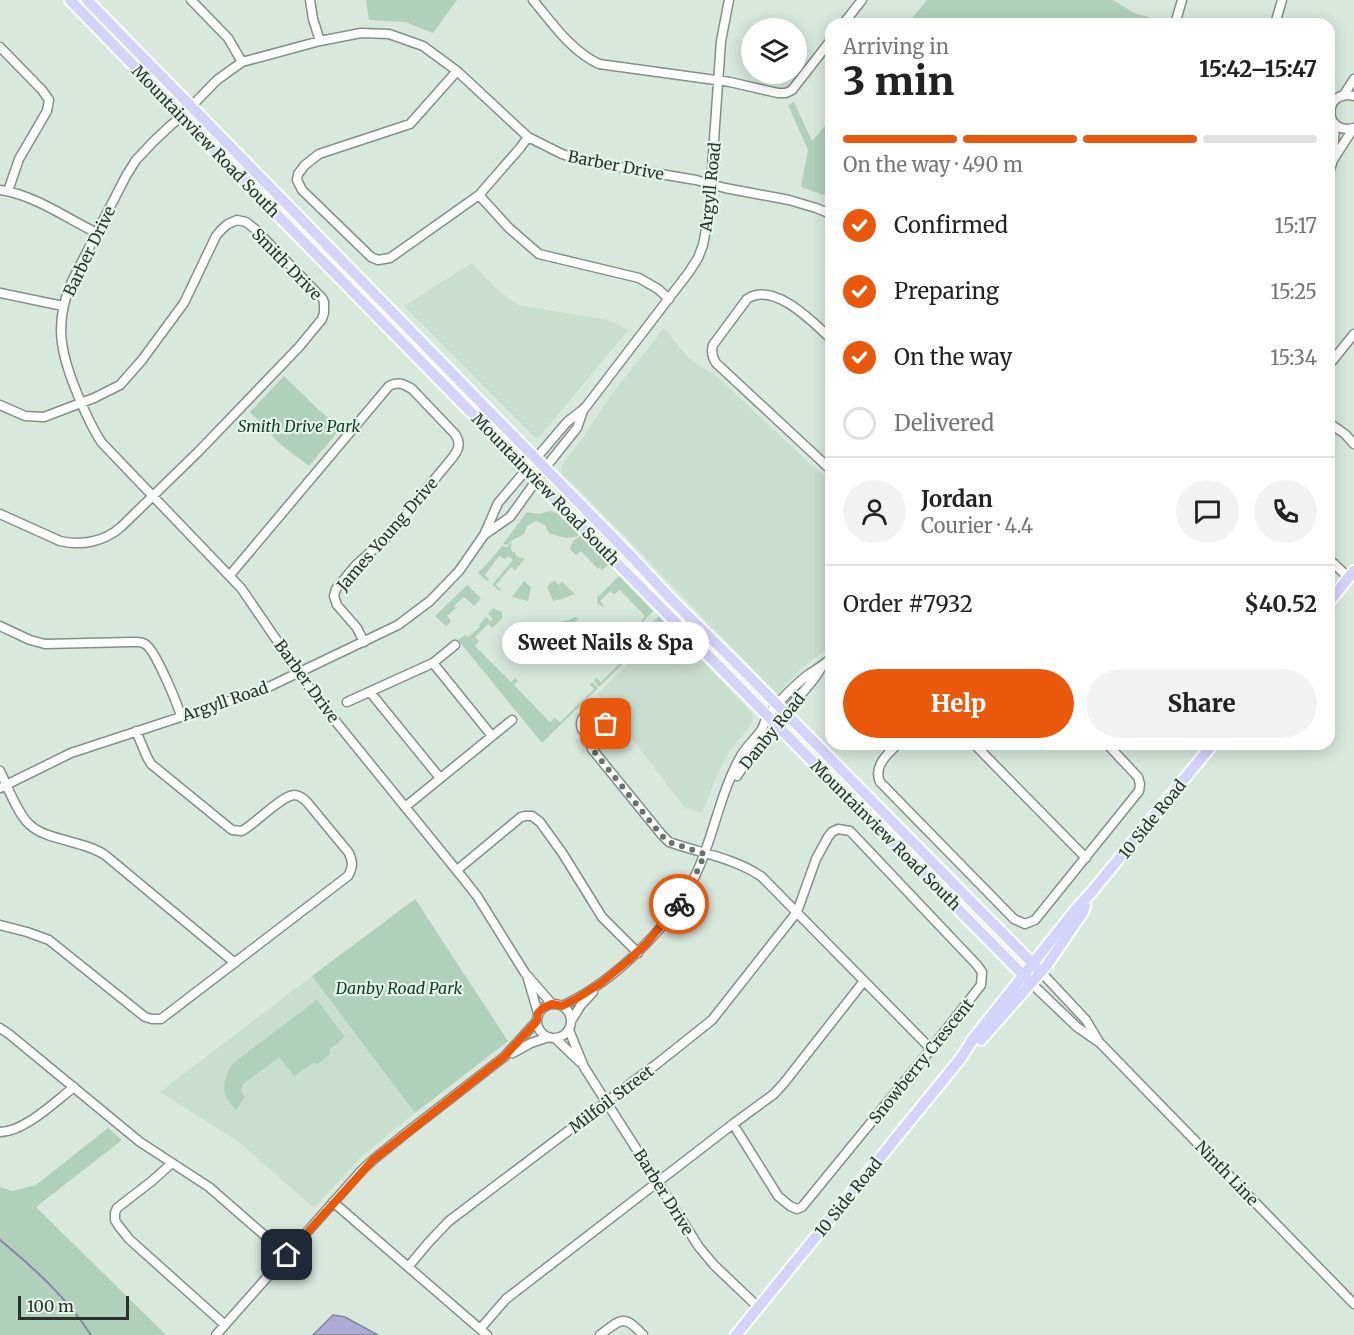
<!DOCTYPE html>
<meta charset="utf-8">
<style>
body{margin:0;font-family:Merriweather,serif;background:#f2f2f2;color:#222;height:100vh;display:flex;flex-direction:column;font-size:22px;white-space:nowrap}
*{box-sizing:border-box;margin:0}
p{font-size:20px;color:#767676}
.icon{flex:none;width:33px;height:33px;fill:none;stroke:currentColor;stroke-width:2;stroke-linecap:round;stroke-linejoin:round}
.map{position:relative;flex:1;overflow:hidden}
.sheet{position:absolute;left:825px;top:18px;width:510px;height:732px;display:flex;flex-direction:column;background:#fff;border-radius:18px;box-shadow:0 3px 15px #0003}
.sheet>*{flex:none}
.buttons{position:absolute;left:741px;top:18px;display:grid;gap:12px}
.buttons a{display:grid;place-items:center;width:66px;height:66px;border-radius:50%;background:#fff;box-shadow:0 3px 15px #0003;font-size:30px}
.scale{position:absolute;left:18px;bottom:15px;width:111px;box-sizing:border-box;padding-left:6px;border:3px solid #2b312d;border-top:0;font-size:16px;line-height:21px;white-space:nowrap;color:#2b312d;-webkit-text-stroke:4px #e6f5ea;paint-order:stroke}
.pin{position:absolute;display:grid;place-items:center;width:51px;height:51px;color:#fff;margin:-26px;border-radius:12px;box-shadow:0 3px 9px #0006}
.courier{position:absolute;display:grid;place-items:center;width:60px;height:60px;margin:-30px;border:4px solid #ea580c;border-radius:50%;background:#fff;color:#222;box-shadow:0 2px 8px #0007}
.bubble{position:absolute;height:42px;border-radius:21px;background:#fff;box-shadow:0 3px 15px #0003;font-size:20px;font-weight:800;line-height:42px;text-align:center}
.head em{font-style:normal;font-weight:800}
.head div{display:flex;flex-direction:column-reverse}
.head{display:flex;align-items:center;justify-content:space-between;height:102px;padding:0 18px}
h1{font-size:39px;font-weight:800;line-height:45px}
.bar{display:grid;grid-template-columns:repeat(4,1fr);gap:9px 6px;align-content:center;height:72px;padding:0 18px}
.bar i{height:8px;border-radius:4px;background:#e0e0e0}
.bar .on{background:#ea580c}
.bar p{grid-column:span 4}
.line{display:flex;align-items:center;gap:15px;padding:0 18px;border-top:2px solid #e0e0e0}
.line div{flex:1}
.round{display:grid;place-items:center;flex:none;width:63px;height:63px;border-radius:32px;background:#f2f2f2}
ol{padding:0 18px;list-style:none}
li{display:flex;align-items:center;gap:18px;height:66px}
li p{margin-inline-start:auto}
li .icon{padding:6px;border-radius:50%;background:#ea580c;color:#fff;stroke-width:4}
li:last-child{color:#767676}
li i{width:33px;height:33px;border:3px solid #e0e0e0;border-radius:50%}
.button{display:flex;gap:12px;margin-top:auto;padding:12px 18px}
.button a{flex:1;height:69px;border-radius:36px;background:#ea580c;color:#fff;font-size:24px;font-weight:800;line-height:69px;text-align:center}
.button a+a{background:#f2f2f2;color:#222}
.map>svg:first-child{display:block}
.built{fill:#c8decf}
.green{fill:#afd0ba}
.water{fill:#acabd3;stroke:#8586a1;stroke-width:1.5}
.lines{fill:none;stroke-linecap:round;stroke-linejoin:round}
.stream{stroke:#8586a1;stroke-width:2}
.minor-casing{stroke:#829087;stroke-width:11}
.major-casing{stroke:#fff;stroke-width:14}
.minor{stroke:#fff;stroke-width:8}
.major{stroke:#d4d3f9;stroke-width:10}
.done{stroke:#68716b;stroke-width:6;stroke-dasharray:0 10.8}
.route{stroke:#ea580c;stroke-width:8}
.labels{text-anchor:middle;stroke-width:4.5;stroke-linejoin:round;paint-order:stroke}
.street-label{font-size:16px;fill:#2b312d;stroke:#e6f5ea}
.park-label{font-size:16px;font-style:italic;fill:#0b3e24;stroke:#e6f5ea}
</style>
<div class="map">
<svg width="1354" height="1335" viewBox="0 0 1354 1335">
<rect width="100%" height="100%" fill="#d8e8dd"/>
<!-- built -->
<path class="built" d="M472,263L499,291L518,305L609,320L628,330L572,398L537,439L404,306Z
M664,328L686,355L698,365L713,373L831,483V645L802,668L777,694L628,539L575,486L562,475L561,467L583,437L613,393Z
M667,625L752,713L753,722L730,750L719,771L702,813L685,808L598,694Z
M312,976L415,1113L362,1156L314,1208L239,1142L160,1092Z"/>
<!-- green -->
<path class="green" d="M366,0H457L433,33L405,22L369,20Z
M927,0H1113L1134,13L1162,21L1161,24H907Z
M794,102L812,141L831,119V182L824,195L801,187L808,150L788,105Z
M284,376L320,411L341,428L309,466L280,444L250,412Z
M550,511L557,513L579,535C570,541 558,536 549,533L545,525L536,521L527,526L524,534L511,541L507,545L503,544L527,512L539,514Z
M580,536L608,565L602,570L600,567L598,569L581,551L576,555L570,549L573,541Z
M512,542L511,547L512,552H515L516,556L525,559L515,570L511,567L496,585L501,590L500,591L492,585L513,560L508,556L505,559L499,556L485,575L489,579L487,581L478,573L493,557L502,546L507,547Z
M619,576L653,611L643,622L641,620L645,616L620,590L614,594L610,591L600,601L604,606L602,607L597,602V598Z
M554,580L559,585L562,582L575,594L562,599L553,601L547,587Z
M524,581L531,587L528,601L512,597Z
M467,585L481,598L474,606L464,597L454,606L456,608L447,616L451,621L446,626L435,616Z
M493,608L502,612V619L492,628L488,624L475,637L479,641L475,646L511,682L515,678L518,681L514,685L550,722L555,718L560,722L594,689L590,685L592,682L598,688L542,743L458,640L465,635L468,637L480,627L479,625L486,617L491,621L493,619L488,614Z
M659,616L665,623L599,687L594,681L596,678L601,682L652,632L648,627Z
M575,617L579,618L558,639L549,630L552,626V623L569,620Z
M415,899L508,1041L415,1113L312,976Z
M317,1000L345,1037L330,1049V1054L318,1064L313,1063L294,1076L279,1057L243,1084L241,1091L245,1097L236,1110C220,1094 222,1083 232,1064Z
M108,1128L122,1140L36,1207L166,1335H0V1187L12,1191L36,1185Z"/>
<!-- water -->
<path class="water" d="M333,1315L345,1317L378,1335H313Z"/>
<g class="lines">
<!-- stream -->
<path class="stream" d="M0,1240C34,1268 67,1298 91,1335"/>
<defs>
<path id="minor" d="M191,0L228,38L242,62
M310,0L313,19L320,41
M533,0C552,23 571,51 599,64L730,82L778,93H786L792,90L831,40
M843,24L862,0
M1175,24L1182,0
M1275,24L1282,0
M0,47L42,90L49,100L47,111L19,159L8,191
M457,71L410,124L319,154L305,165L298,174L297,180L302,190L371,257L378,260L390,258L479,195L520,148L528,137
M1343,96L1354,79
M1354,96C1323,88 1322,136 1354,128
M1333,157L1335,124
M1329,173L1333,160L1353,129
M0,190C35,195 66,218 97,233
M479,195L509,228L539,254L639,278L658,289L669,299
M0,293L63,306
M831,339C813,322 774,281 747,299L713,345C711,352 712,357 716,363L831,470
M1329,365L1354,334
M0,405L25,416L44,417L94,398L120,385L142,360L184,303L216,236L222,229L228,224L237,220L246,222L255,229L322,298L324,302V313L322,319L299,347L199,451L121,527C104,542 81,546 60,541L0,514
M1329,423L1345,434L1354,444
M484,535L510,517L549,463L577,428L584,408
M1329,559L1349,578
M230,575L389,386C398,381 404,384 412,389L455,434C461,443 459,449 453,457L386,538L356,565L336,589L334,596L337,605L357,628L364,642
M0,626L30,640L45,644L131,642C136,642 141,641 145,644C155,649 177,703 181,716
M433,663L492,736
M370,692L440,778
M347,702L433,663L455,645
M581 724a12 12 0 1 1 24 0a12 12 0 1 1-24 0Z
M588,735L592,749L662,835L669,842C700,853 735,858 762,877L931,1049
M898,744C887,754 873,767 880,782L1014,919L1025,924L1035,920L1139,791L1140,784L1138,777L1107,744
M974,744L1086,858
M0,771C7,785 17,813 29,824C46,841 83,840 105,855L235,963
M737,776C754,751 772,728 792,705C802,692 813,683 821,668
M0,788L71,753L260,691L398,625L430,601L459,571L484,535L498,503L567,422L585,408L689,272L698,258L703,245L706,229L710,196L721,41L729,0
M405,807L512,720
M457,870L521,817L525,816H532L540,822L563,854L602,917L638,953
M0,925L27,932L49,940L145,1017L152,1019H161L348,876C353,867 353,862 349,853L307,802C303,798 299,795 294,795C281,796 255,824 242,831L232,830L151,764L147,757L136,731
M1041,972L1086,1020L1098,1040
M528,979L538,1013
M1031,983L1077,1027L1100,1043L1354,1304
M537 1021a17 17 0 1 1 34 0a17 17 0 1 1-34 0Z
M552,1004L525,973L477,896L462,877L337,723L306,683L241,588L102,443C91,427 84,410 77,393C60,352 54,322 72,281L126,176L136,160L154,141L171,125L182,116L217,80L242,62L320,41L361,33L389,34L423,46L457,71L528,137L562,154L583,161L696,180L725,188L789,200L816,208L831,214
M562,1006C617,980 677,921 700,865C715,829 722,788 742,754C748,745 756,738 762,729C764,725 765,720 768,716C771,710 777,704 782,699C790,690 800,681 809,674C818,668 823,666 831,658
M571,1021L581,1005L593,992
M0,1028L9,1034L140,1142L209,1187L287,1255
M569,1030L584,1067L699,1247L714,1265L758,1307
M555,1038L580,1062
M513,1053L531,1043L549,1037
M0,1132C24,1132 55,1102 74,1087
M172,1163L152,1181L117,1208L115,1213V1220L118,1225L129,1239L225,1325
M333,1202L487,1335
M408,1267L429,1242L449,1221L658,1063L712,1020L797,912L816,859L828,837L832,832L838,829L850,831L977,965L982,972L981,985L931,1049L802,1207L797,1209L790,1206L778,1196L733,1124
M480,1329L506,1299L733,1124L774,1094L784,1083L864,981
M216,1335L362,1170L373,1160L405,1134L504,1057L537,1021
M600,1335C621,1319 624,1314 643,1335"/>
<path id="major" d="M70,0L169,102L191,127L520,462L544,489L1031,983
M87,0L631,556L671,599L734,661L1041,972
M1329,602L1354,571
M981,1040L1047,965L1083,912L1085,906
M736,1335L961,1058L973,1039L1076,909L1090,894L1213,744"/>
</defs>
<!-- minor casing -->
<use href="#minor" class="minor-casing"/>
<!-- major casing -->
<use href="#major" class="major-casing"/>
<!-- minor -->
<use href="#minor" class="minor"/>
<!-- major -->
<use href="#major" class="major"/>
</g>
<g class="lines">
<!-- done -->
<path class="done" d="M606,724C604,733 597,737 588,735L592,749L662,836L669,842L705,854L694,878L679,904"/>
<!-- route -->
<path class="route" d="M287,1255L373,1160L504,1057L537,1021L538,1013L543,1008L552,1004L562,1006L576,999L601,983L629,960L646,944L679,904"/>
</g>
<g class="labels">
<!-- street labels -->
<g class="street-label">
<text transform="translate(206 141) rotate(46)" y="6">Mountainview Road South</text>
<text transform="translate(616 165) rotate(11)" y="6">Barber Drive</text>
<text transform="translate(710 187) rotate(-84)" y="6">Argyll Road</text>
<text transform="translate(89 251) rotate(-64)" y="6">Barber Drive</text>
<text transform="translate(287 264) rotate(46)" y="6">Smith Drive</text>
<text transform="translate(546 489) rotate(46)" y="6">Mountainview Road South</text>
<text transform="translate(387 534) rotate(-49)" y="6">James Young Drive</text>
<text transform="translate(307 681) rotate(54)" y="6">Barber Drive</text>
<text transform="translate(225 701) rotate(-19)" y="6">Argyll Road</text>
<text transform="translate(772 731) rotate(-51)" y="6">Danby Road</text>
<text transform="translate(1152 819) rotate(-51)" y="6">10 Side Road</text>
<text transform="translate(886 835) rotate(45)" y="6">Mountainview Road South</text>
<text transform="translate(921 1061) rotate(-51)" y="6">Snowberry Crescent</text>
<text transform="translate(611 1099) rotate(-37)" y="6">Milfoil Street</text>
<text transform="translate(1227 1173) rotate(46)" y="6">Ninth Line</text>
<text transform="translate(664 1192) rotate(58)" y="6">Barber Drive</text>
<text transform="translate(848 1197) rotate(-51)" y="6">10 Side Road</text>
</g>
<!-- park labels -->
<g class="park-label">
<text x="299" y="432">Smith Drive Park</text>
<text x="399" y="994">Danby Road Park</text>
</g>
</g>
</svg>
<div class="buttons">
<a><svg class="icon" aria-label="layers" viewBox="0 0 24 24"><path d="M12 4l9 5-9 5-9-5zM3 14l9 5 9-5"/></svg></a>
</div>
<div class="scale">100 m</div>
<div class="pin" style="left:606px;top:724px;background:#ea580c"><svg class="icon" aria-label="bag" viewBox="0 0 24 24"><path d="M5 8h14l-1 12H6zM9 8a3 3 0 0 1 6 0"/></svg></div>
<div class="pin" style="left:287px;top:1255px;background:#1f2937"><svg class="icon" aria-label="home" viewBox="0 0 24 24"><path d="M3 11l9-7 9 7M6 9v11h12V9"/></svg></div>
<div class="courier" style="left:679px;top:904px"><svg class="icon" aria-label="bike" viewBox="0 0 24 24"><circle cx="6" cy="16" r="4"/><circle cx="18" cy="16" r="4"/><path d="M6 16l4-8h5l3 8M10 8l3 8H6M13 5h3"/></svg></div>
<div class="bubble" style="left:502px;top:622px;width:207px">Sweet Nails &amp; Spa</div>
<section class="sheet">
<div class="head"><div><h1>3 min</h1><p>Arriving in</p></div><em>15:42–15:47</em></div>
<div class="bar"><i class="on"></i><i class="on"></i><i class="on"></i><i></i><p>On the way · 490 m</p></div>
<ol>
<li><svg class="icon" aria-label="check" viewBox="0 0 24 24"><path d="M5 12l5 5 9-10"/></svg>Confirmed<p>15:17</p></li>
<li><svg class="icon" aria-label="check" viewBox="0 0 24 24"><path d="M5 12l5 5 9-10"/></svg>Preparing<p>15:25</p></li>
<li><svg class="icon" aria-label="check" viewBox="0 0 24 24"><path d="M5 12l5 5 9-10"/></svg>On the way<p>15:34</p></li>
<li><i></i>Delivered</li>
</ol>
<div class="line" style="height:108px"><a class="round"><svg class="icon" aria-label="person" viewBox="0 0 24 24"><circle cx="12" cy="8" r="4"/><path d="M4 21q1-7 8-7t8 7"/></svg></a><div><b>Jordan</b><p>Courier · 4.4</p></div><a class="round"><svg class="icon" aria-label="chat" viewBox="0 0 24 24"><path d="M4 5h16v11H9l-5 4z"/></svg></a><a class="round"><svg class="icon" aria-label="phone" viewBox="0 0 24 24"><path d="M5 4h4l2 5-3 2q2 4 5 5l2-3 5 2v4C11 20 4 13 5 4z"/></svg></a></div>
<div class="line" style="height:78px"><div>Order #7932</div><b>$40.52</b></div>
<div class="button"><a>Help</a><a>Share</a></div>
</section>
</div>
